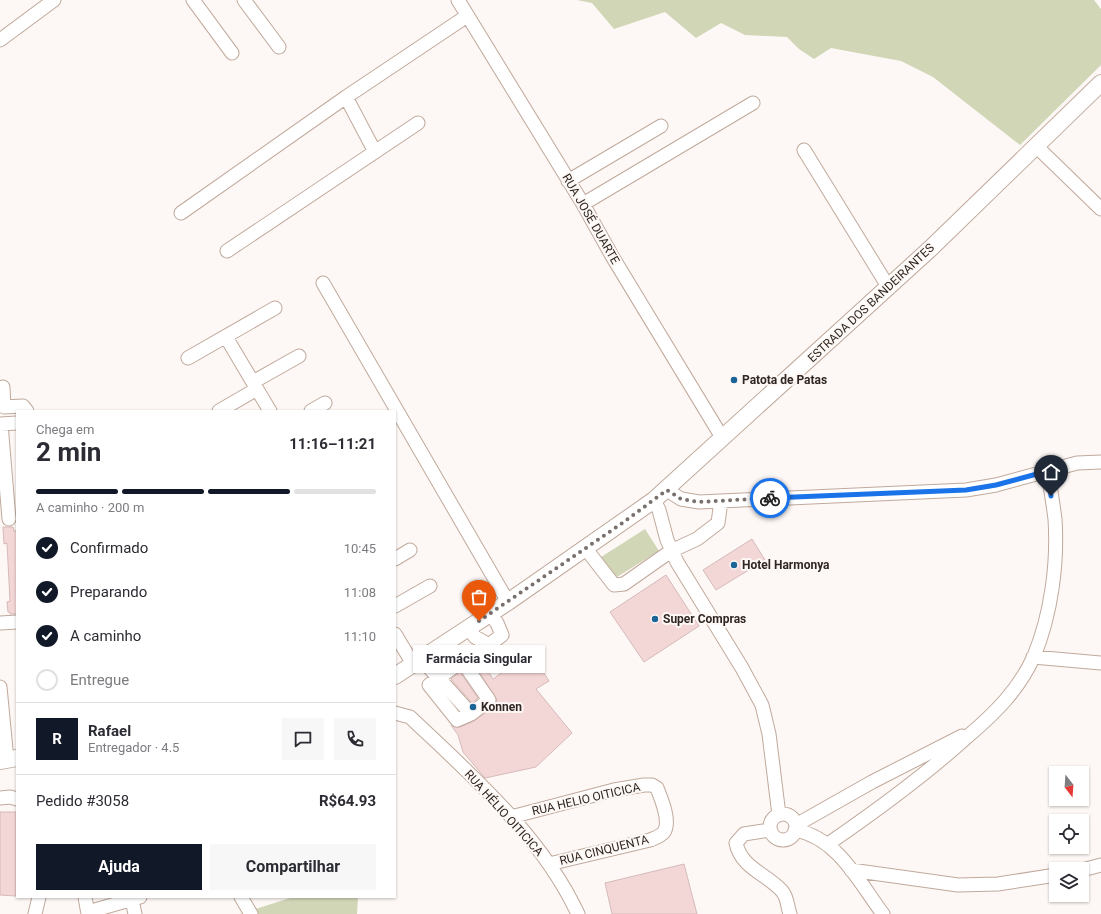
<!DOCTYPE html>
<html lang="pt">
<meta charset="utf-8">
<style>
body{margin:0;font-family:Roboto,sans-serif;background:#f7f7f7;color:#2b2b33;height:100vh;display:flex;flex-direction:column;font-size:15px;white-space:nowrap}
*{box-sizing:border-box;margin:0}
p{font-size:13px;color:#7c7c81}
.icon{flex:none;width:22px;height:22px;fill:none;stroke:currentColor;stroke-width:2;stroke-linecap:round;stroke-linejoin:round}
.map{position:relative;flex:1;overflow:hidden}
.sheet{position:absolute;left:16px;top:410px;width:380px;height:488px;display:flex;flex-direction:column;background:#fff;border-radius:0px;box-shadow:0 1px 3px #0004}
.sheet>*{flex:none}
.needle{width:26px;rotate:163deg}
.fabs{position:absolute;left:1049px;top:766px;display:grid;gap:8px}
.fabs a{display:grid;place-items:center;width:40px;height:40px;border-radius:0px;background:#fff;box-shadow:0 1px 3px #0004;font-size:20px}
.pin{position:absolute;display:grid;place-items:center;width:34px;height:34px;color:#fff;margin:-41px -17px;border-radius:50% 50% 50% 0;rotate:-45deg;box-shadow:0 0 4px #0007}
.pin .icon{rotate:45deg}
.courier{position:absolute;display:grid;place-items:center;width:40px;height:40px;margin:-20px;border:3px solid #1a73e8;border-radius:50%;background:#fff;color:#222;box-shadow:0 1px 5px #0007}
.bubble{position:absolute;height:28px;border-radius:0px;background:#fff;box-shadow:0 1px 3px #0004;font-size:13px;font-weight:700;line-height:28px;text-align:center}
.overview em{font-style:normal;font-weight:700}
.overview div{display:flex;flex-direction:column-reverse}
.overview{display:flex;align-items:center;justify-content:space-between;height:68px;padding:0 20px}
h1{font-size:26px;font-weight:700;line-height:30px}
.bar{display:grid;grid-template-columns:repeat(4,1fr);gap:6px 4px;align-content:center;height:48px;padding:0 20px}
.bar i{height:5px;border-radius:3px;background:#e1e1e2}
.bar .current{background:#111827}
.bar p{grid-column:span 4}
.line{display:flex;align-items:center;gap:10px;padding:0 20px;border-top:1px solid #e1e1e2}
.line div{flex:1}
.round{display:grid;place-items:center;flex:none;width:42px;height:42px;border-radius:0px;background:#f7f7f7}
ol{padding:0 20px;list-style:none}
li{display:flex;align-items:center;gap:12px;height:44px}
li p{margin-inline-start:auto}
li .icon{padding:4px;border-radius:50%;background:#111827;color:#fff;stroke-width:4}
li:last-child{color:#7c7c81}
li i{width:22px;height:22px;border:2px solid #e1e1e2;border-radius:50%}
.action{display:flex;gap:8px;margin-top:auto;padding:8px 20px}
.action a{flex:1;height:46px;border-radius:0px;background:#111827;color:#fff;font-size:16px;font-weight:700;line-height:46px;text-align:center}
.action a+a{background:#f7f7f7;color:#2b2b33}
.map>svg:first-child{display:block}
.green{fill:#d0d6b6}
.building{fill:#f3d6d6;stroke:#d6baba}
.lines{fill:none;stroke-linecap:round;stroke-linejoin:round}
.minor-casing{stroke:#c0a99c;stroke-width:15}
.major-casing{stroke:#c0a99c;stroke-width:18}
.minor{stroke:#fff;stroke-width:13}
.major{stroke:#fff;stroke-width:16}
.done{stroke:#78706c;stroke-width:4;stroke-dasharray:0 7.2}
.route{stroke:#1a73e8;stroke-width:5}
.poi-dot{fill:#1a6497;stroke:#fdf8f5;stroke-width:1.5}
.labels{text-anchor:middle;stroke-width:4;stroke-linejoin:round;paint-order:stroke}
.street-label{font-size:12px;fill:#302722;stroke:#fdf8f5}
.poi-label{font-size:12px;font-weight:bold;fill:#302722;stroke:#fdf8f5;text-anchor:start}
</style>
<div class="map">
<svg width="1101" height="914" viewBox="0 0 1101 914">
<rect width="100%" height="100%" fill="#fdf8f5"/>
<!-- green -->
<path class="green" d="M577,0H1094L1101,9V65L1020,145L933,77L901,61L831,48L814,59L799,49L787,37L745,35L721,23L696,38L665,12L614,29L592,3Z
M645,529L659,551L612,580L598,559Z
M293,897H358L357,914H240Z"/>
<!-- building -->
<path class="building" d="M3,527H13L14,531H17V614H10V612H8L7,602L10,601L7,543L4,544Z
M752,539L765,560L716,590L703,570Z
M666,575L699,626L644,662L610,612Z
M472,645L493,679L531,652L549,681L536,689L572,733L536,767L485,778L463,752L458,735L451,725L460,727L474,721L494,706L497,700L469,656L465,654H458Z
M460,672L478,698L472,703L451,679Z
M0,812H16V896L0,895Z
M684,864L697,914H612L605,883Z"/>
<g class="lines">
<defs>
<path id="minor" d="M193,0L232,53
M244,0L279,47
M458,0L583,204L612,256L723,439
M0,40L54,0
M346,97L375,152
M1036,146L1101,209
M804,150L889,288
M568,181L661,126
M583,204L753,103
M181,213L346,97L467,16
M227,251L418,123
M323,283L508,602
M226,337L270,411
M188,358L275,308
M253,382L299,356
M3,387L4,407L23,406L27,411
M219,411L257,389
M311,411L325,403
M0,424L17,423
M1,424L9,519
M667,490L681,499L699,502L966,490L996,485L1077,463L1101,462
M654,500L659,510L667,540L677,562L742,668L762,705L769,734L779,815
M586,549L614,585L624,584L671,551L697,539L718,523L721,501
M395,559L410,550
M395,606L430,586
M0,623L17,622
M468,628L475,637L489,645L502,635L497,623L490,614
M395,634L413,664
M1033,657L1101,663
M421,659C438,677 455,696 471,714L489,700L462,661L429,685L457,720L471,714
M0,687L7,760
M395,713L410,717C472,776 541,835 578,914
M0,798L10,797L17,799
M770 827a13 13 0 1 1 26 0a13 13 0 1 1-26 0Z
M511,817L614,790L644,785H652L657,788C661,798 671,821 664,832C661,836 655,838 650,840L549,864
M796,825L872,782L962,736
M770,830L744,834L736,843C741,868 767,874 782,891C788,898 787,906 790,914
M795,830C838,838 859,882 883,914
M828,844C876,811 923,777 967,737C994,714 1019,690 1034,656C1051,615 1058,564 1055,519C1053,503 1050,487 1048,471
M851,870L958,885L998,884L1056,875
M1082,870L1101,865
M85,897L88,914
M241,897L251,914
M132,900L135,914
M88,912L140,897
M35,914L39,897"/>
<path id="major" d="M395,676L508,602L654,500L931,248L1101,83
M0,761L17,758"/>
</defs>
<!-- minor casing -->
<use href="#minor" class="minor-casing"/>
<!-- major casing -->
<use href="#major" class="major-casing"/>
<!-- minor -->
<use href="#minor" class="minor"/>
<!-- major -->
<use href="#major" class="major"/>
</g>
<g class="lines">
<!-- done -->
<path class="done" d="M479,621L621,524L667,490L681,499L699,502L770,498"/>
<!-- route -->
<path class="route" d="M770,498L966,490L996,485L1048,471L1051,496"/>
</g>
<!-- markers -->
<g class="poi-dot">
<circle cx="734" cy="380" r="4"/>
<circle cx="734" cy="565" r="4"/>
<circle cx="655" cy="619" r="4"/>
<circle cx="473" cy="707" r="4"/>
</g>
<g class="labels">
<!-- street labels -->
<g class="street-label">
<text transform="translate(591 219) rotate(60)" y="4">RUA JOSÉ DUARTE</text>
<text transform="translate(871 303) rotate(-43)" y="4">ESTRADA DOS BANDEIRANTES</text>
<text transform="translate(586 799) rotate(-13)" y="4">RUA HELIO OITICICA</text>
<text transform="translate(504 813) rotate(48)" y="4">RUA HÉLIO OITICICA</text>
<text transform="translate(604 850) rotate(-14)" y="4">RUA CINQUENTA</text>
</g>
<!-- poi labels -->
<g class="poi-label">
<text x="742" y="384">Patota de Patas</text>
<text x="742" y="569">Hotel Harmonya</text>
<text x="663" y="623">Super Compras</text>
<text x="481" y="711">Konnen</text>
</g>
</g>
</svg>
<div class="fabs">
<a><svg class="needle" viewBox="-14 -14 28 28"><path d="M0-13l5 13h-10z" fill="#e53935"/><path d="M0 13l5-13h-10z" fill="#7c7c81"/></svg></a>
<a><svg class="icon" aria-label="locate" viewBox="0 0 24 24"><circle cx="12" cy="12" r="6"/><path d="M12 2v4M12 18v4M2 12h4M18 12h4"/></svg></a>
<a><svg class="icon" aria-label="layers" viewBox="0 0 24 24"><path d="M12 4l9 5-9 5-9-5zM3 14l9 5 9-5"/></svg></a>
</div>
<div class="pin" style="left:479px;top:621px;background:#ea580c"><svg class="icon" aria-label="bag" viewBox="0 0 24 24"><path d="M5 8h14l-1 12H6zM9 8a3 3 0 0 1 6 0"/></svg></div>
<div class="pin" style="left:1051px;top:496px;background:#1f2937"><svg class="icon" aria-label="home" viewBox="0 0 24 24"><path d="M3 11l9-7 9 7M6 9v11h12V9"/></svg></div>
<div class="courier" style="left:770px;top:498px"><svg class="icon" aria-label="bike" viewBox="0 0 24 24"><circle cx="6" cy="16" r="4"/><circle cx="18" cy="16" r="4"/><path d="M6 16l4-8h5l3 8M10 8l3 8H6M13 5h3"/></svg></div>
<div class="bubble" style="left:413px;top:645px;width:132px">Farmácia Singular</div>
<section class="sheet">
<div class="overview"><div><h1>2 min</h1><p>Chega em</p></div><em>11:16–11:21</em></div>
<div class="bar"><i class="current"></i><i class="current"></i><i class="current"></i><i></i><p>A caminho · 200 m</p></div>
<ol>
<li><svg class="icon" aria-label="check" viewBox="0 0 24 24"><path d="M5 12l5 5 9-10"/></svg>Confirmado<p>10:45</p></li>
<li><svg class="icon" aria-label="check" viewBox="0 0 24 24"><path d="M5 12l5 5 9-10"/></svg>Preparando<p>11:08</p></li>
<li><svg class="icon" aria-label="check" viewBox="0 0 24 24"><path d="M5 12l5 5 9-10"/></svg>A caminho<p>11:10</p></li>
<li><i></i>Entregue</li>
</ol>
<div class="line" style="height:72px"><b class="round" style="background:#111827;color:#fff">R</b><div><b>Rafael</b><p>Entregador · 4.5</p></div><a class="round"><svg class="icon" aria-label="chat" viewBox="0 0 24 24"><path d="M4 5h16v11H9l-5 4z"/></svg></a><a class="round"><svg class="icon" aria-label="phone" viewBox="0 0 24 24"><path d="M5 4h4l2 5-3 2q2 4 5 5l2-3 5 2v4C11 20 4 13 5 4z"/></svg></a></div>
<div class="line" style="height:52px"><div>Pedido #3058</div><b>R$64.93</b></div>
<div class="action"><a>Ajuda</a><a>Compartilhar</a></div>
</section>
</div>
